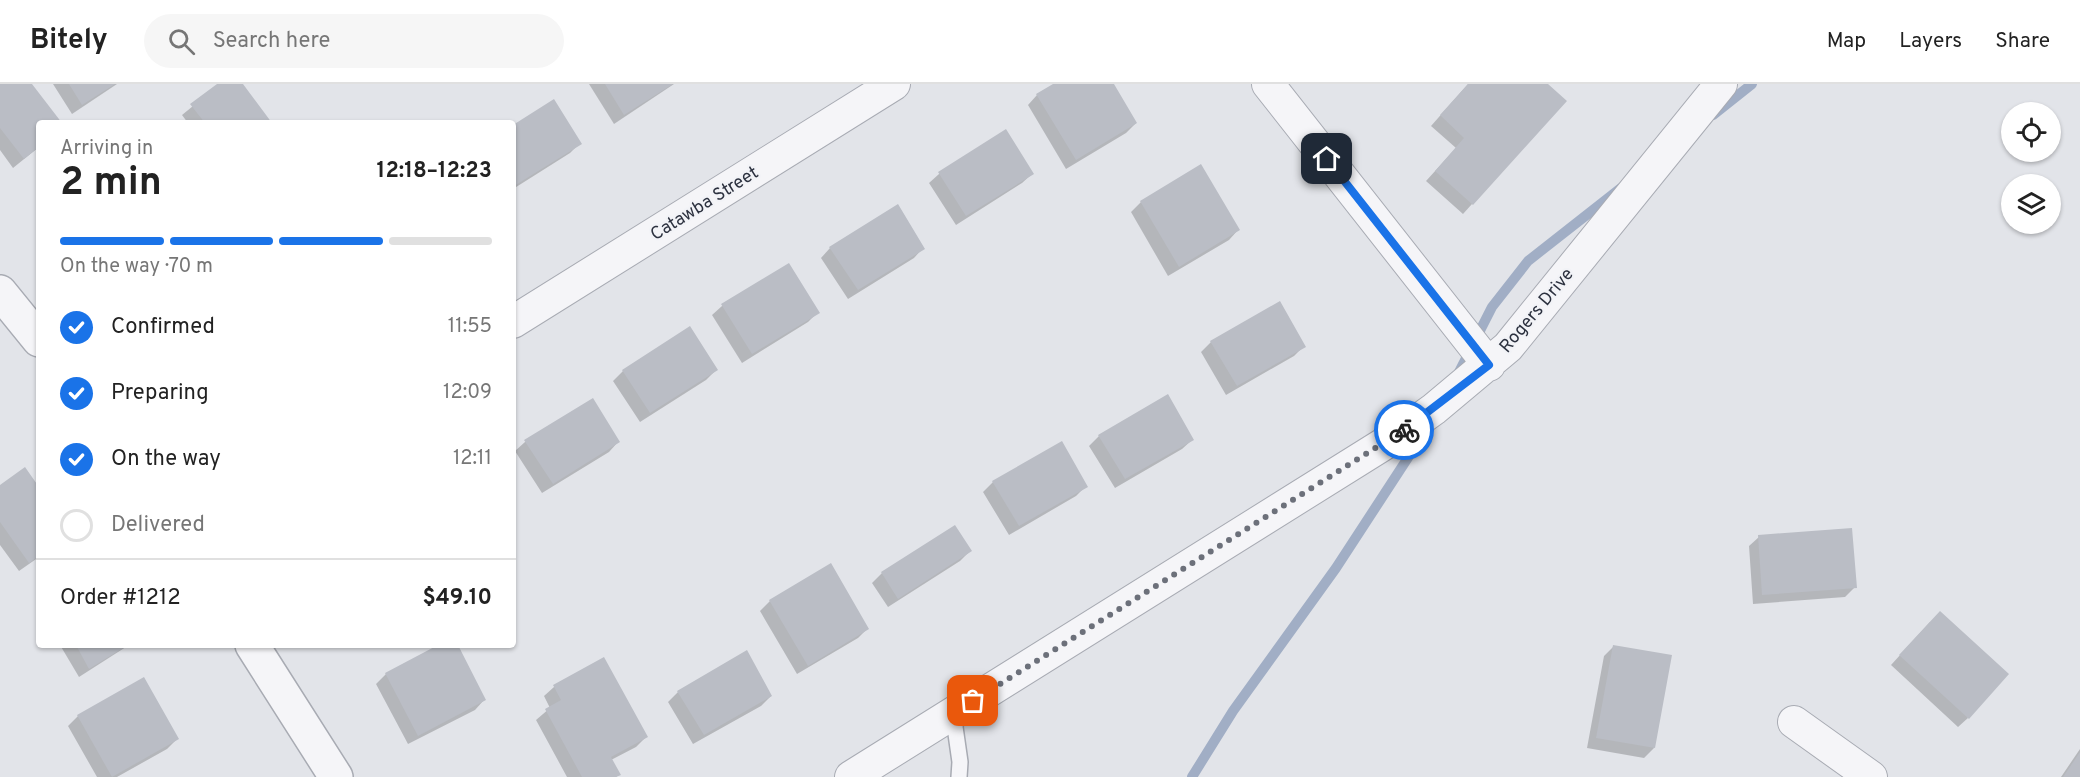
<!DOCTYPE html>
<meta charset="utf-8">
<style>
body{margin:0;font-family:Overpass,sans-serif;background:#f6f6f6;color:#222;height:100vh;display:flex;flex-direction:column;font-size:22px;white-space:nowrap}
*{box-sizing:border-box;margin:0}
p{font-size:20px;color:#767676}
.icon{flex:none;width:33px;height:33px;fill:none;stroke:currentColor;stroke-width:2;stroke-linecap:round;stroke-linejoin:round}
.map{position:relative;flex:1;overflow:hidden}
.side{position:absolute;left:36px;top:36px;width:480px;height:528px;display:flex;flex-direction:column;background:#fff;border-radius:6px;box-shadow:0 2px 4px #0004}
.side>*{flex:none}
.tools{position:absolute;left:2001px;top:18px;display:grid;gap:12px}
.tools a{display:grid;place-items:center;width:60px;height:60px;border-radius:50%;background:#fff;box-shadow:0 2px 4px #0004;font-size:30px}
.pin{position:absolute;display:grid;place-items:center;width:51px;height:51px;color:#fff;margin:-26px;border-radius:12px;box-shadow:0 3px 9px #0006}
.courier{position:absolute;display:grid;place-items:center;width:60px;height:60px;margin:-30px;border:4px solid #1a73e8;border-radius:50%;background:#fff;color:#222;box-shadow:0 2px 8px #0007}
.head em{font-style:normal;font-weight:700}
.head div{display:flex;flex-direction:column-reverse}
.head{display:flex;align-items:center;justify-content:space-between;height:102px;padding:0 24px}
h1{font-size:39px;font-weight:700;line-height:45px}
.bar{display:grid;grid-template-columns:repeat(4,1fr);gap:9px 6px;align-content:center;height:72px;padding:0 24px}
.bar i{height:8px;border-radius:4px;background:#e0e0e0}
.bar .active{background:#1a73e8}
.bar p{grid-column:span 4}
.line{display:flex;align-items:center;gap:15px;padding:0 24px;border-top:2px solid #e0e0e0}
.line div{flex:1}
ol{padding:0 24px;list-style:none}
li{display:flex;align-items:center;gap:18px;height:66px}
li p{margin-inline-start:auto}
li .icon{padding:6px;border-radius:50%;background:#1a73e8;color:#fff;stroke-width:4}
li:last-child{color:#767676}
li i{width:33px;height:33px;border:3px solid #e0e0e0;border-radius:50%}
header{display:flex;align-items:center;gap:36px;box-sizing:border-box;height:84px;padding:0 30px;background:#fff;border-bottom:2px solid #e0e0e0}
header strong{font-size:28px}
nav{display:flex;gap:33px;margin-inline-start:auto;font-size:21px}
.search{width:420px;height:54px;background:#f6f6f6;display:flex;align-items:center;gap:15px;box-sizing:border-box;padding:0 21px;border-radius:33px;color:#767676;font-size:22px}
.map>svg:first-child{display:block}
.shadow{fill:#0003}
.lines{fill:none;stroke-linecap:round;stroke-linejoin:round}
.stream{stroke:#a1aec5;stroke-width:10}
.building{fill:#babdc5}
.service-casing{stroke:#a8abb3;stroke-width:18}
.minor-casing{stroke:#a8abb3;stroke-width:34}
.tertiary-casing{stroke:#a8abb3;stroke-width:36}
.service{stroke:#f5f5f8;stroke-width:15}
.minor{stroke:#f5f5f8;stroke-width:32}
.tertiary{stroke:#f5f5f8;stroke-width:33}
.done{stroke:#6c707a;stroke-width:6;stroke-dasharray:0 10.8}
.route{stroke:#1a73e8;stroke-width:8}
.labels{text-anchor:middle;stroke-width:4.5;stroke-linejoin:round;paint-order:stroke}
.street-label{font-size:18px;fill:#2c313f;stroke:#f2f3f7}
</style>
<header>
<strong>Bitely</strong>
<div class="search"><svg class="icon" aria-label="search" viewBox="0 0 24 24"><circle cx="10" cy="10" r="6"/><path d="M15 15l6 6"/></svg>Search here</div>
<nav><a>Map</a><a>Layers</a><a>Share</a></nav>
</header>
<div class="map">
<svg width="2080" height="693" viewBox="0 0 2080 693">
<rect width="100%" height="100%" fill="#e2e4e9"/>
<!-- shadow -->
<path class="shadow" d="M0,0H30L60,39H39V63L13,84L0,66Z
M53,0H117L72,30Z
M220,0H241L270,39H188L182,31Z
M589,0H674L614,40Z
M1056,0H1112L1136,39L1126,49L1066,85L1028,21L1037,11Z
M1468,0H1545L1472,120L1463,130L1426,97L1456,64L1431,42Z
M554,17L580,59L570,69L513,105V43Z
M1006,47L1032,90L1022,99L956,141L929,99L939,90Z
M1201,82L1238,146L1229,156L1168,192L1131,128L1141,118Z
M830,164H923L914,174L848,215L821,174Z
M788,181L818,228L808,238L742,279L712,231L722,222Z
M1279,219L1304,262L1294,272L1226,311L1201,268L1211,258Z
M716,286L706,296L640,338L613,297L623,287Z
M1099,352L1192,356L1182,365L1115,404L1089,362Z
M525,358H618L609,368L542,409L515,367Z
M993,398L1086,402L1076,412L1009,451L983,408Z
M0,403L39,405V473L19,487L0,461Z
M1759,453L1855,503L1845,513L1753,520L1749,462Z
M970,467L960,477L888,523L872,499L882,489Z
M830,481L867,545L858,554L797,590L760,527L770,517Z
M1930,538L1968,634L1958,643L1891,581Z
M60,561H129L79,593Z
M441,561H456L484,616L475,626L408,660L376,600L386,590Z
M1614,562L1654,664L1644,674L1587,664L1604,572Z
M603,575L646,653L636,663L611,676L619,690L616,693H567L536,636L550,624L544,612L554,603Z
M678,608L771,612L761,622L693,660L668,618Z
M78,632L177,655L167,665L117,693H97L68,642Z
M2080,665V693H2061Z"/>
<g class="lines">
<!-- stream -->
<path class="stream" d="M1713,31L1752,0
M1458,290L1492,223L1528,177L1621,104
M1192,693L1233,627L1336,484L1428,343"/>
</g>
<!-- building -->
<path class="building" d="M0,0H32L62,39H39V63L24,75L0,44Z
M69,0H115L82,21Z
M217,0H243L272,39H205L190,20Z
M605,0H673L624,31Z
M1053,0H1114L1137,39L1076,76L1036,10Z
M1468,0H1548L1567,17L1473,121L1435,87L1464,54L1440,31Z
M554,15L582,60L514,102L513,41Z
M1006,45L1034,90L966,132L938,88Z
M1201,80L1240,146L1179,183L1140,117Z
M898,120L925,165L858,206L829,163Z
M789,179L820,229L752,270L721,220Z
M1280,217L1306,263L1237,302L1210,257Z
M690,242L718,286L650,329L622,286Z
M1168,310L1194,356L1125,395L1098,351Z
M593,314L620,358L553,400L524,356Z
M1062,357L1088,403L1019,442L992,397Z
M25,383L39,403V472L29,479L0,438V401Z
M955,441L972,467L898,515L881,488Z
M1852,444L1857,504L1762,511L1758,451Z
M831,479L869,545L808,582L769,516Z
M1940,527L2009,590L1969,635L1899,571Z
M76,561H128L89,585Z
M438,561H458L486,616L418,652L385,589Z
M1613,561L1672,571L1655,664L1596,654Z
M747,566L772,612L704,651L677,607Z
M604,573L648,653L611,673L621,691L616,693H582L545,625L561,616L553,601Z
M144,593L179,655L112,693L77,631Z
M2080,668V693H2063Z"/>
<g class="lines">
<defs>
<path id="service" d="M953,629L960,678L959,693"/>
<path id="minor" d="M1268,0L1489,281
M513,238L894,0
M1794,638L1871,693
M851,693L1395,353L1434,325L1508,263L1721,0"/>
<path id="tertiary" d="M0,208L39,256
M252,561L336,693"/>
</defs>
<!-- service casing -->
<use href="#service" class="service-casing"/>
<!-- minor casing -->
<use href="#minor" class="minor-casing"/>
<!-- tertiary casing -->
<use href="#tertiary" class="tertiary-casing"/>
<!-- service -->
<use href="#service" class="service"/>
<!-- minor -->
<use href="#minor" class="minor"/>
<!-- tertiary -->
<use href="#tertiary" class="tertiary"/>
</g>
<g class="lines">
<!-- done -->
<path class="done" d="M973,617L1404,346"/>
<!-- route -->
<path class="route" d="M1327,75L1489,281L1404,346"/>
</g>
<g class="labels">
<!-- street labels -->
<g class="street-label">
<text transform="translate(704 119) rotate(-32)" y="6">Catawba Street</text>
<text transform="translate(1536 226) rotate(-50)" y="6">Rogers Drive</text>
</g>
</g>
</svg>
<div class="tools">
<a><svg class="icon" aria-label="locate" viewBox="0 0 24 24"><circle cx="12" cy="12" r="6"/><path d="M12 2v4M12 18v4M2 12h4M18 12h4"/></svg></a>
<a><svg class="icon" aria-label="layers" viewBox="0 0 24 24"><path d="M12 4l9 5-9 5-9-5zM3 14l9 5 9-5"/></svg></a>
</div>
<div class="pin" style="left:973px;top:617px;background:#ea580c"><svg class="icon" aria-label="bag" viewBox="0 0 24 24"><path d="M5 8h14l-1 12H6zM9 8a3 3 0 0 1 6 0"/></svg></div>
<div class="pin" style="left:1327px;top:75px;background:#1f2937"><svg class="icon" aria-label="home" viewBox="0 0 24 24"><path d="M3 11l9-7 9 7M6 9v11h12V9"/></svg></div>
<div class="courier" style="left:1404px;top:346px"><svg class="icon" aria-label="bike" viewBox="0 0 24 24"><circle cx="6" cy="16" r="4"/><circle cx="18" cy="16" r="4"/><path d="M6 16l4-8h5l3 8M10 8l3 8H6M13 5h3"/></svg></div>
<section class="side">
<div class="head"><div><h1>2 min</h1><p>Arriving in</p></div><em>12:18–12:23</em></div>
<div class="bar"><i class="active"></i><i class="active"></i><i class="active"></i><i></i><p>On the way · 70 m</p></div>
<ol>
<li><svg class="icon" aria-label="check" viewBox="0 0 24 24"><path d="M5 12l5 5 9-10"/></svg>Confirmed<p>11:55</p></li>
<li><svg class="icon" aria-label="check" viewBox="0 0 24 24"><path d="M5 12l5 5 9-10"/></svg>Preparing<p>12:09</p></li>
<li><svg class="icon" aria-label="check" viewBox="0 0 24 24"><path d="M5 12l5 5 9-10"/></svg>On the way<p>12:11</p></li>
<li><i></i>Delivered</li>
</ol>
<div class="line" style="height:78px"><div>Order #1212</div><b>$49.10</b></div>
</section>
</div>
